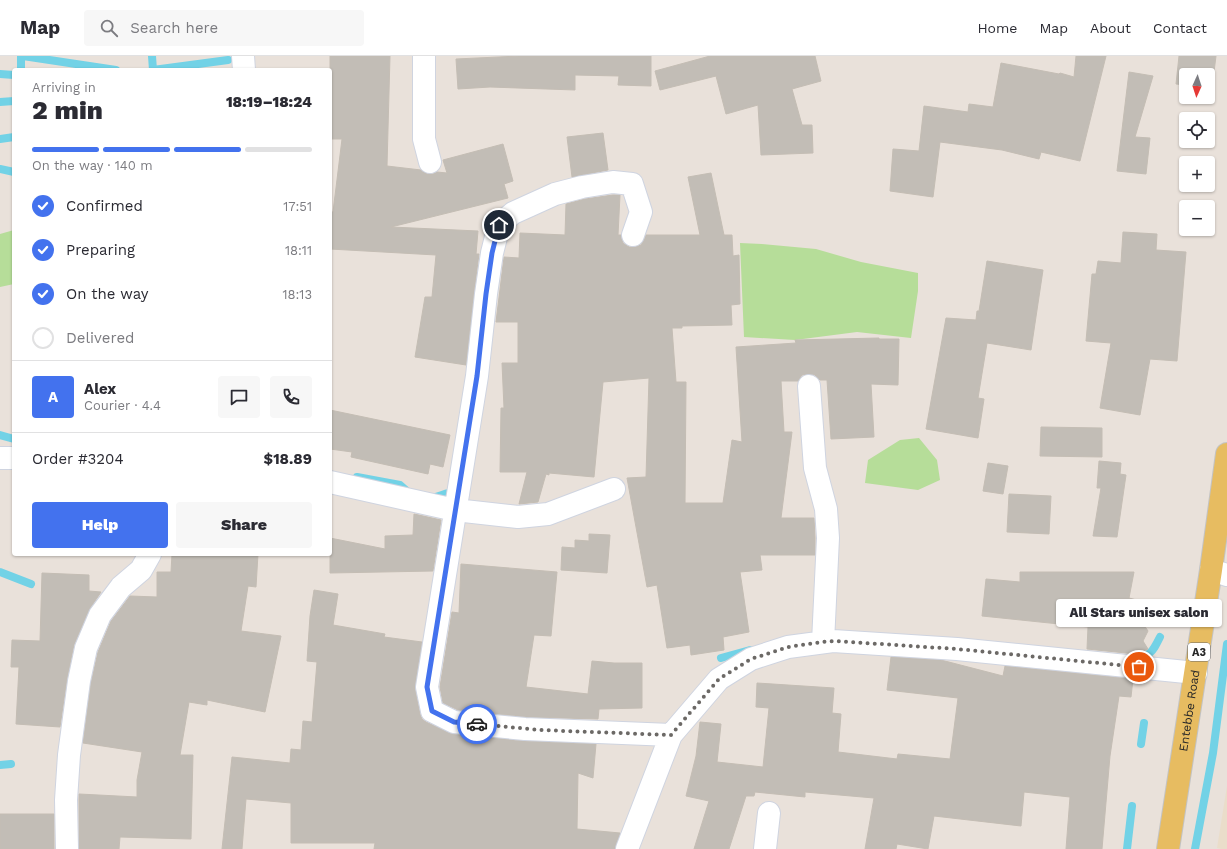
<!DOCTYPE html>
<meta charset="utf-8">
<style>
body{margin:0;font-family:"Work Sans",sans-serif;background:#f7f7f7;color:#2b2b33;height:100vh;display:flex;flex-direction:column;font-size:15px;white-space:nowrap}
*{box-sizing:border-box;margin:0}
p{font-size:13px;color:#7c7c81}
.icon{flex:none;width:22px;height:22px;fill:none;stroke:currentColor;stroke-width:2;stroke-linecap:round;stroke-linejoin:round}
.map{position:relative;flex:1;overflow:hidden}
.details{position:absolute;left:12px;top:12px;width:320px;height:488px;display:flex;flex-direction:column;background:#fff;border-radius:4px;box-shadow:0 1px 3px #0004}
.details>*{flex:none}
.needle{width:26px;rotate:183deg}
.fabs{position:absolute;left:1179px;top:12px;display:grid;gap:8px}
.fabs a{display:grid;place-items:center;width:36px;height:36px;border-radius:4px;background:#fff;box-shadow:0 1px 3px #0004;font-size:20px}
.pin{position:absolute;display:grid;place-items:center;width:34px;height:34px;color:#fff;margin:-17px;border:2px solid #fff;border-radius:50%;box-shadow:0 1px 4px #0007}
.courier{position:absolute;display:grid;place-items:center;width:40px;height:40px;margin:-20px;border:3px solid #4372ee;border-radius:50%;background:#fff;color:#222;box-shadow:0 1px 5px #0007}
.bubble{position:absolute;height:28px;border-radius:4px;background:#fff;box-shadow:0 1px 3px #0004;font-size:13px;font-weight:800;line-height:28px;text-align:center}
.summary em{font-style:normal;font-weight:800}
.summary div{display:flex;flex-direction:column-reverse}
.summary{display:flex;align-items:center;justify-content:space-between;height:68px;padding:0 20px}
h1{font-size:26px;font-weight:800;line-height:30px}
.bar{display:grid;grid-template-columns:repeat(4,1fr);gap:6px 4px;align-content:center;height:48px;padding:0 20px}
.bar i{height:5px;border-radius:3px;background:#e1e1e2}
.bar .current{background:#4372ee}
.bar p{grid-column:span 4}
.line{display:flex;align-items:center;gap:10px;padding:0 20px;border-top:1px solid #e1e1e2}
.line div{flex:1}
.round{display:grid;place-items:center;flex:none;width:42px;height:42px;border-radius:4px;background:#f7f7f7}
ol{padding:0 20px;list-style:none}
li{display:flex;align-items:center;gap:12px;height:44px}
li p{margin-inline-start:auto}
li .icon{padding:4px;border-radius:50%;background:#4372ee;color:#fff;stroke-width:4}
li:last-child{color:#7c7c81}
li i{width:22px;height:22px;border:2px solid #e1e1e2;border-radius:50%}
.primary-button{display:flex;gap:8px;margin-top:auto;padding:8px 20px}
.primary-button a{flex:1;height:46px;border-radius:4px;background:#4372ee;color:#fff;font-size:16px;font-weight:800;line-height:46px;text-align:center}
.primary-button a+a{background:#f7f7f7;color:#2b2b33}
header{display:flex;align-items:center;gap:24px;box-sizing:border-box;height:56px;padding:0 20px;background:#fff;border-bottom:1px solid #e1e1e2}
header strong{font-size:19px}
nav{display:flex;gap:22px;margin-inline-start:auto;font-size:14px}
.search{width:280px;height:36px;background:#f7f7f7;display:flex;align-items:center;gap:10px;box-sizing:border-box;padding:0 14px;border-radius:4px;color:#7c7c81;font-size:15px}
.map>svg:first-child{display:block}
.education{fill:#eaddca}
.green{fill:#b6dd99}
.lines{fill:none;stroke-linecap:round;stroke-linejoin:round}
.stream{stroke:#72d2e6;stroke-width:8}
.building{fill:#c2bdb6;stroke:#c4bdb4}
.minor-casing{stroke:#cfd4e0;stroke-width:24}
.major-casing{stroke:#c3c3c3;stroke-width:24}
.minor{stroke:#fff;stroke-width:22}
.major{stroke:#e7bc61;stroke-width:22}
.done{stroke:#6c6966;stroke-width:4;stroke-dasharray:0 7.2}
.route{stroke:#4372ee;stroke-width:5}
.labels{text-anchor:middle;stroke-width:3;stroke-linejoin:round;paint-order:stroke}
.shield{fill:#fff;stroke:#686868;stroke-width:1}
.shield-label{font-size:11px;font-weight:bold;fill:#282828}
.street-label{font-size:12px;fill:#282828;stroke:#fff}
</style>
<header>
<strong>Map</strong>
<div class="search"><svg class="icon" aria-label="search" viewBox="0 0 24 24"><circle cx="10" cy="10" r="6"/><path d="M15 15l6 6"/></svg>Search here</div>
<nav><a>Home</a><a>Map</a><a>About</a><a>Contact</a></nav>
</header>
<div class="map">
<svg width="1227" height="793" viewBox="0 0 1227 793">
<rect width="100%" height="100%" fill="#e9e1da"/>
<!-- education -->
<path class="education" d="M1227,730V793H1221L1217,792Z"/>
<!-- green -->
<path class="green" d="M14,174V228L0,231V178Z
M740,187L762,188L816,193L861,206L918,217V235L911,282L857,276L795,284L744,281Z
M919,382L937,404L940,424L918,434L865,427L868,404L900,384Z"/>
<g class="lines">
<!-- stream -->
<path class="stream" d="M23,0L116,14
M152,0L153,14
M21,14V0
M153,14L228,4
M0,18L14,19
M0,46L14,45
M0,83L14,81
M0,113L14,116
M0,379L14,383
M357,421L400,429L408,436L410,437
M429,441C435,443 442,438 449,437
M0,516L31,528
M721,602L750,594
M1131,602C1151,599 1151,599 1160,581
M1141,688L1144,667
M0,709L11,708
M1127,793L1132,750
M1195,793L1213,697L1227,588"/>
</g>
<!-- building -->
<path class="building" d="M330,0H390L387,110L421,114L427,118H433L437,116L447,117L443,104L503,88L513,125L504,128L508,142L391,171L478,175L476,198H479L474,237L466,309L415,301L425,241H432L436,199L330,193V156H333L342,83H330Z
M519,0H651V30L618,29L619,20L575,19V34L490,31L458,33L456,3Z
M710,0H815L821,25L792,33L802,69H812L813,97L761,99L758,49L726,58L716,20L660,34L655,15Z
M1076,0H1106L1080,105L1041,96L1039,103L1002,94L940,86L933,141L890,135L893,93L919,95L924,50L968,56L969,48L993,51L1001,7L1059,18L1060,17L1074,21Z
M1179,0H1216L1212,32L1208,31V19H1186V29L1176,28Z
M1129,16L1153,20L1135,81L1150,82L1146,118L1117,115Z
M603,77L608,114L572,121L567,81Z
M711,117L724,179H732L733,200L739,199L740,248L731,249L732,269L682,270V272H672L676,326H686L685,447H723L732,384L742,386L736,291L796,287L795,284L879,282V283H899L898,329L871,328L874,381L831,383L827,324H820L815,319L808,318L802,319L798,325H781L784,376H792L781,462H814L815,482V499H760L762,514L740,516L749,576L723,581L724,594L691,599L690,589L667,592L657,529L647,531L627,422L646,421L649,322L603,326L594,421L549,417V419L546,418L538,446L519,448L527,416H500L501,352H504L502,307H518V266H496L504,201L519,202L520,177L565,179L566,148L585,143L613,139H620L618,179H621L623,187L629,191H635L641,189L646,179H700L688,121Z
M1123,176L1157,178L1156,194L1186,196L1177,305L1150,303L1140,359L1100,352L1111,287L1086,285L1092,218H1096L1098,205L1121,207Z
M987,205L1043,214L1031,294L987,287L978,342L984,343L978,382L926,373L946,262L976,264L977,255H979Z
M330,354L450,379L443,411L430,408L428,418L351,401L352,396L330,393Z
M1041,371L1102,372V401L1040,400Z
M1099,405L1121,407L1120,418L1126,419L1117,481L1093,480L1101,432H1097Z
M988,407L1008,410L1003,438L983,435Z
M1009,438L1051,440L1049,478L1007,476Z
M414,458L441,464L433,515L330,517V482L385,493V480L413,479Z
M589,478L610,479L607,517L561,514L562,491L575,492V484L589,485Z
M172,498H258L256,531L248,530L241,575L281,580L265,656L207,644V649L189,646L180,699H193L191,783L120,781L119,793H79V738L137,741V724L142,696L83,687L91,627L98,596L111,565L130,540L157,541V516H171Z
M461,508L557,516L551,580L534,579L526,631L588,638L592,605L614,607H642V652L599,653L598,663L526,661L458,654L443,647L440,631L452,556L459,557Z
M1020,516H1134L1129,542L1148,547L1142,566L1148,575L1143,585L1148,593L1136,598L1087,593L1088,571L982,560L986,523L1020,526Z
M42,517L89,519V535L101,536L89,554L74,589L67,623L60,671L16,668L19,611H11L12,584L40,585Z
M314,534L338,538L333,569L385,578L384,581L422,586L415,633L420,658L422,663L426,666L453,678L524,685L596,688L593,722L578,717L577,773L620,777L615,793H374L375,787H291V747L246,743L242,793H222L232,701L290,707L291,693L301,694L303,665L312,666L317,606L307,605L310,560Z
M891,601L941,604L1003,620L1005,610L1133,623L1131,641L1119,640L1110,700L1102,793H1066L1070,741L1024,736L1021,770L934,760L928,793L897,788L896,793H865L874,742L805,736V741L755,736L754,740H746L729,793H694L709,745L686,740L696,700L700,666L721,668L717,706L763,711L769,652L756,651L757,627L834,632L832,657L841,658L838,696L897,703L898,698L950,703L958,642L887,634Z
M0,758H54V793H0Z"/>
<g class="lines">
<defs>
<path id="minor" d="M243,0L244,14
M424,0V83L430,106
M633,179L641,156L632,128L613,126L582,131L555,138L513,157L499,169L492,197L486,238L477,320L427,631L432,655L454,666L525,673L671,679
M809,330L815,412L826,453L828,482L823,586
M0,402H14
M330,426L455,454L518,461L548,458L614,433
M1211,514L1227,519
M67,793L66,744L69,699L79,625L86,592L100,559L121,531L141,514L150,498
M627,793L671,679L719,623L751,603L788,591L833,585L957,593L1196,617
M765,793L769,757"/>
<g id="major">
<path id="s1" d="M1168,793L1211,514L1227,398"/>
</g>
</defs>
<!-- minor casing -->
<use href="#minor" class="minor-casing"/>
<!-- major casing -->
<use href="#major" class="major-casing"/>
<!-- minor -->
<use href="#minor" class="minor"/>
<!-- major -->
<use href="#major" class="major"/>
</g>
<g class="lines">
<!-- done -->
<path class="done" d="M477,668L540,674L671,679L719,623L751,603L788,591L823,586L834,585L957,593L1139,611"/>
<!-- route -->
<path class="route" d="M477,668L454,666L432,655L427,631L477,320L486,238L492,197L499,169"/>
</g>
<g class="labels">
<!-- shield labels -->
<rect class="shield" x="1188" y="587" width="22" height="18" rx="3"/>
<g class="shield-label">
<text x="1199" y="600">A3</text>
</g>
<!-- street labels -->
<g class="street-label">
<text dy="4" stroke="none"><textPath href="#s1" startOffset="140">Entebbe Road</textPath></text>
</g>
</g>
</svg>
<div class="fabs">
<a><svg class="needle" viewBox="-14 -14 28 28"><path d="M0-13l5 13h-10z" fill="#e53935"/><path d="M0 13l5-13h-10z" fill="#7c7c81"/></svg></a>
<a><svg class="icon" aria-label="locate" viewBox="0 0 24 24"><circle cx="12" cy="12" r="6"/><path d="M12 2v4M12 18v4M2 12h4M18 12h4"/></svg></a>
<a>+</a>
<a>−</a>
</div>
<div class="pin" style="left:1139px;top:611px;background:#ea580c"><svg class="icon" aria-label="bag" viewBox="0 0 24 24"><path d="M5 8h14l-1 12H6zM9 8a3 3 0 0 1 6 0"/></svg></div>
<div class="pin" style="left:499px;top:169px;background:#1f2937"><svg class="icon" aria-label="home" viewBox="0 0 24 24"><path d="M3 11l9-7 9 7M6 9v11h12V9"/></svg></div>
<div class="courier" style="left:477px;top:668px"><svg class="icon" aria-label="car" viewBox="0 0 24 24"><path d="M5 17H2v-5l4-1 3-4h7l3 4 3 1v5h-3M9 17h6M6 11h13"/><circle cx="7" cy="17" r="2"/><circle cx="17" cy="17" r="2"/></svg></div>
<div class="bubble" style="left:1056px;top:543px;width:166px">All Stars unisex salon</div>
<section class="details">
<div class="summary"><div><h1>2 min</h1><p>Arriving in</p></div><em>18:19–18:24</em></div>
<div class="bar"><i class="current"></i><i class="current"></i><i class="current"></i><i></i><p>On the way · 140 m</p></div>
<ol>
<li><svg class="icon" aria-label="check" viewBox="0 0 24 24"><path d="M5 12l5 5 9-10"/></svg>Confirmed<p>17:51</p></li>
<li><svg class="icon" aria-label="check" viewBox="0 0 24 24"><path d="M5 12l5 5 9-10"/></svg>Preparing<p>18:11</p></li>
<li><svg class="icon" aria-label="check" viewBox="0 0 24 24"><path d="M5 12l5 5 9-10"/></svg>On the way<p>18:13</p></li>
<li><i></i>Delivered</li>
</ol>
<div class="line" style="height:72px"><b class="round" style="background:#4372ee;color:#fff">A</b><div><b>Alex</b><p>Courier · 4.4</p></div><a class="round"><svg class="icon" aria-label="chat" viewBox="0 0 24 24"><path d="M4 5h16v11H9l-5 4z"/></svg></a><a class="round"><svg class="icon" aria-label="phone" viewBox="0 0 24 24"><path d="M5 4h4l2 5-3 2q2 4 5 5l2-3 5 2v4C11 20 4 13 5 4z"/></svg></a></div>
<div class="line" style="height:52px"><div>Order #3204</div><b>$18.89</b></div>
<div class="primary-button"><a>Help</a><a>Share</a></div>
</section>
</div>
